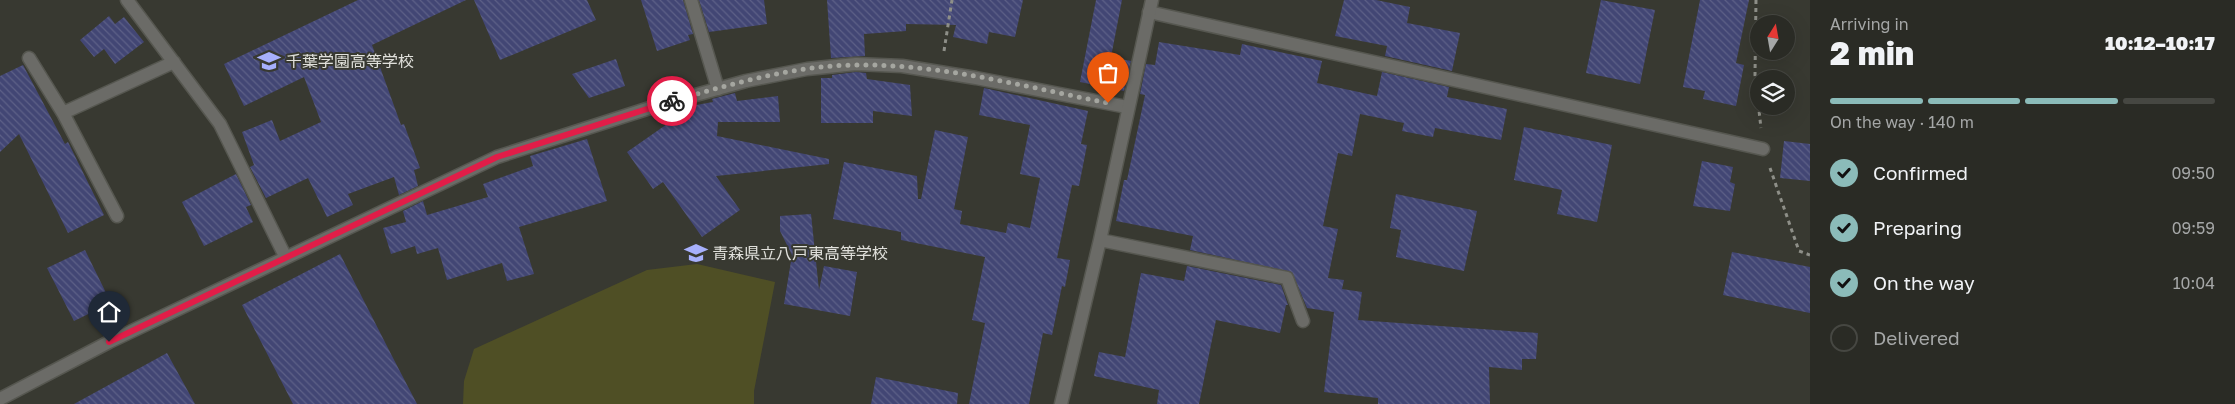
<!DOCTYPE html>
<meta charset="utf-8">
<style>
body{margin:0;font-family:"Golos Text","Noto Sans JP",sans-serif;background:#363732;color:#f1f3f6;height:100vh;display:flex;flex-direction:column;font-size:19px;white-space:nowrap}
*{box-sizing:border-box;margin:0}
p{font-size:16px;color:#a5a7a7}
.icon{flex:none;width:28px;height:28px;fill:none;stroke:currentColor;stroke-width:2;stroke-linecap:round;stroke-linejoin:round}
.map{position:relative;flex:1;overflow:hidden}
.side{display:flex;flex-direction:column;background:#2a2b25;width:425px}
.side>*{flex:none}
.needle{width:32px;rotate:11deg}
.buttons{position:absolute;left:1750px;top:15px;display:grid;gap:10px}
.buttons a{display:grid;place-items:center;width:45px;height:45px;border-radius:50%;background:#2a2b25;box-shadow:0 5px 20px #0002,0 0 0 1px #464742;font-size:25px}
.pin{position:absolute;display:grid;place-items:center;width:42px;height:42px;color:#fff;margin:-51px -21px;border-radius:50% 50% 50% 0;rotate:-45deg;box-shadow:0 0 5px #0007}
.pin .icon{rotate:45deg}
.courier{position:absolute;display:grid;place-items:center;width:50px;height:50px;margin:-25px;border:4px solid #e11d48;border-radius:50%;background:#fff;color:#222;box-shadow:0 1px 6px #0007}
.summary em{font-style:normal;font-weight:800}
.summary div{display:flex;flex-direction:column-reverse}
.summary{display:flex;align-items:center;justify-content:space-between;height:85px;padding:0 20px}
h1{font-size:32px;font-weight:800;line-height:38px}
.bar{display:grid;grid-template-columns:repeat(4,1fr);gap:8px 5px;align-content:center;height:60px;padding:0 20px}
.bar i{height:6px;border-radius:4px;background:#464742}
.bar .on{background:#8bbbb9}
.bar p{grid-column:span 4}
ol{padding:0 20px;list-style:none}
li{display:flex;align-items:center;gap:15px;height:55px}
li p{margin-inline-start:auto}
li .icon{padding:5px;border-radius:50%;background:#8bbbb9;color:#111;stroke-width:4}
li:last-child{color:#a5a7a7}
li i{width:28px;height:28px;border:2px solid #464742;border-radius:50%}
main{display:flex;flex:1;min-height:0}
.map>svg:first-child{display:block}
.garden{fill:#4f4f25}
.building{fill:url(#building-back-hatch)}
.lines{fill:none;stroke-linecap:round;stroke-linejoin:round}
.lane-casing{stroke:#565750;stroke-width:15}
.street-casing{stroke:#565750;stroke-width:15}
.path{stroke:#8e8f88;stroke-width:3;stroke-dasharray:4 4;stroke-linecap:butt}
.lane{stroke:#6b6b67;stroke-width:12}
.street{stroke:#6b6b67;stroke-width:12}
.done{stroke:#a5a6a0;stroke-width:5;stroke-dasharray:0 9}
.route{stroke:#e11d48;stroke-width:6}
.labels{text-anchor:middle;stroke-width:4;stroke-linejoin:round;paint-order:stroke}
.poi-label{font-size:16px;fill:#e0e0db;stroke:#383931;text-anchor:start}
</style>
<main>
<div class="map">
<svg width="1810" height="404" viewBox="0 0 1810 404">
<defs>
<pattern id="building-back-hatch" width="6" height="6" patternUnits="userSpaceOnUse" patternTransform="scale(1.25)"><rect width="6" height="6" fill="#424674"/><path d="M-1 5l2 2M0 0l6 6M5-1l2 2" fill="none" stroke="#5d6087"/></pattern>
</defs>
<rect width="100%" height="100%" fill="#383931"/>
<!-- garden -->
<path class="garden" d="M697,264L775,282L754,391V404H463L464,381L474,349L647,270Z"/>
<!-- building -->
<path class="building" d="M358,0H466L372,45L401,125L404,124L420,168L414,170L418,186L399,195L394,177L348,194L353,205L327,217L308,178L266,198L250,167L254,165L242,132L272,120L280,141L321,122L304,77L244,106L224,64Z
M474,0H587L596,20L500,60Z
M641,0H683L693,34L688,35L690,40L657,51Z
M699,0H764L767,24L709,32Z
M827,0H1023L1015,37L989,32L987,44L953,37L956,25L906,24V31L864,34L865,56L831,58Z
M1096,0H1122L1111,57L1131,61L1124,91L1080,82Z
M1344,0H1376L1410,7L1407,23L1460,33L1452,71L1385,56L1387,46L1335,36Z
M1601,0L1655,10L1640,84L1586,73Z
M1700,0H1749L1736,63L1744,65L1736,106L1703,99L1705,91L1683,87Z
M109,16L115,24L124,17L144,42L115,64L104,49L94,57L80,40Z
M1159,42L1240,55L1242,44L1322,61L1317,83L1377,96L1382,72L1449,87L1447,97L1507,109L1501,140L1435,128L1433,137L1402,131L1404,123L1360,114L1352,156L1338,153L1323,226L1338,229L1328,278L1344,280L1342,289L1362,292L1358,320L1538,333L1536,359H1522V370L1489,367L1490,404H1378V398L1324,392L1334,312L1307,308L1292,272L1190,250L1193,236L1116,221L1124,180H1127L1145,95L1140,94L1146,64L1155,65Z
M616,59L625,86L589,98L572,74Z
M23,65L65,144L68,142L104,215L68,233L19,134L0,152V76Z
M856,72L866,73L867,79L874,80L910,85L912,116L873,111V123H821V78H832V75Z
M984,88L1088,111L1081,144L1087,145L1079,186L1072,185L1057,258L1070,260L1065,287L1062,286L1052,335L1043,333L1029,404H969L985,323L972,320L985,257L901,240V232L833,219L844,162L917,176L918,199H921L935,130L968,137L954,209L962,211L960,224L1006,233L1008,223L1030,228L1040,178L1020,174L1030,125L979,115Z
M735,93L737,101L778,96L780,122H718L717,136L829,159V164L716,176L740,210L702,237L663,182L653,189L627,152L670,122H666L665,114L685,109V107L713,102L712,99Z
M1524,127L1612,145L1597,222L1557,214L1562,190L1514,180Z
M587,139L607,201L519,227L534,274L507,281L502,263L447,280L438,248L417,254L415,246L391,254L383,228L406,222L403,211L423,201L427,215L488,197L483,184L533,166L530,156Z
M1784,141L1810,144V181L1780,178Z
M1702,161L1733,167L1730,182L1735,184L1730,211L1693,206Z
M236,174L251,205L246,207L253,222L204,246L182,202Z
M1396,194L1477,211L1464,271L1396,257L1401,230L1390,228Z
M811,214L819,290L824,266L857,272L850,316L784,304L792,255L780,231V216Z
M85,250L111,303L74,321L47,268Z
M1732,252L1810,267V313L1723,295Z
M340,254L392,356L417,404H293L242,305Z
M1187,266L1281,285L1288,305H1286L1280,333L1216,320L1199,404H1157L1159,390L1094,376L1099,352L1125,357L1141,273L1184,281Z
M167,353L195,404H74Z
M876,377L958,393L957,404H871Z"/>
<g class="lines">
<defs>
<path id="lane" d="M127,0L220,124L285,256
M1149,12L1763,149
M29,58L63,113L117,216
M63,113L174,62
M0,399L109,342L497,157L656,106L746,81L807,69L856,64L902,66L976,78L1127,107"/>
<path id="street" d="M691,0L718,89
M1100,240L1287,278L1303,321
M1061,404L1100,240L1152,0"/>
</defs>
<!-- lane casing -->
<use href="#lane" class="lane-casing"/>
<!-- street casing -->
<use href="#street" class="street-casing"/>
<!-- path -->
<path class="path" d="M1756,0L1755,75L1761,128
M944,51L952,0
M1770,168L1799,251L1810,255"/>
<!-- lane -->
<use href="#lane" class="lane"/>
<!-- street -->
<use href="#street" class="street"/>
</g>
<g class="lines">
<!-- done -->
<path class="done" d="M672,101C732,84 795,65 858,65C942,64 1026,87 1108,103"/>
<!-- route -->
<path class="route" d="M109,342L497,157L672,101"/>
</g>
<!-- icons -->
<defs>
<symbol id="school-bare" viewBox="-9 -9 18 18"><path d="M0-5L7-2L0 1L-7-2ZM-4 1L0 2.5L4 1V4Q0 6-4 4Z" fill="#a7b0fc" stroke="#383931" stroke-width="2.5" paint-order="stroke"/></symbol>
</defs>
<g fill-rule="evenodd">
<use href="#school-bare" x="253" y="45" width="32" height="32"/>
<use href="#school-bare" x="680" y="237" width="32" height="32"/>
</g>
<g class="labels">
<!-- poi labels -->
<g class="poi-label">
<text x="286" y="67">千葉学園高等学校</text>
<text x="712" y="259">青森県立八戸東高等学校</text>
</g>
</g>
</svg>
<div class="buttons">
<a><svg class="needle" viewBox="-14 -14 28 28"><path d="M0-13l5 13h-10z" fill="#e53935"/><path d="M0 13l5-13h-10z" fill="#a5a7a7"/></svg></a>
<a><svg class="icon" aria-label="layers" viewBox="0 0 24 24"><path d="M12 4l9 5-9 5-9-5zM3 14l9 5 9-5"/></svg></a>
</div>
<div class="pin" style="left:1108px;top:103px;background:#ea580c"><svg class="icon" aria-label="bag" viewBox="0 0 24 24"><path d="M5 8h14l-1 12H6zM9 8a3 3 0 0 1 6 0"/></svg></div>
<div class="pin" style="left:109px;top:342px;background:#1f2937"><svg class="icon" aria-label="home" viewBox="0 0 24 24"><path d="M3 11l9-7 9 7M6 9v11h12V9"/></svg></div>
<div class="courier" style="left:672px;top:101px"><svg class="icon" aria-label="bike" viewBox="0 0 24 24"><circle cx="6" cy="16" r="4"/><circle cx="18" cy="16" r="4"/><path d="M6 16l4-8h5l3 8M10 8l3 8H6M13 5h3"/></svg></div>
</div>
<section class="side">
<div class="summary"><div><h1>2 min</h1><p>Arriving in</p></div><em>10:12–10:17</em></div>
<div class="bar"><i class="on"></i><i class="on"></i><i class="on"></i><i></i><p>On the way · 140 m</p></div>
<ol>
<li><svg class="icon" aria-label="check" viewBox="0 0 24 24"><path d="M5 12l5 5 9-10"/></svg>Confirmed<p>09:50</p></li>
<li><svg class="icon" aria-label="check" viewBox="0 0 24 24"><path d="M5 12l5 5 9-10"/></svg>Preparing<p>09:59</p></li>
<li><svg class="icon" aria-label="check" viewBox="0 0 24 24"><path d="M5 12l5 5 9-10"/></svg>On the way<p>10:04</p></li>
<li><i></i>Delivered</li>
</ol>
</section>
</main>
